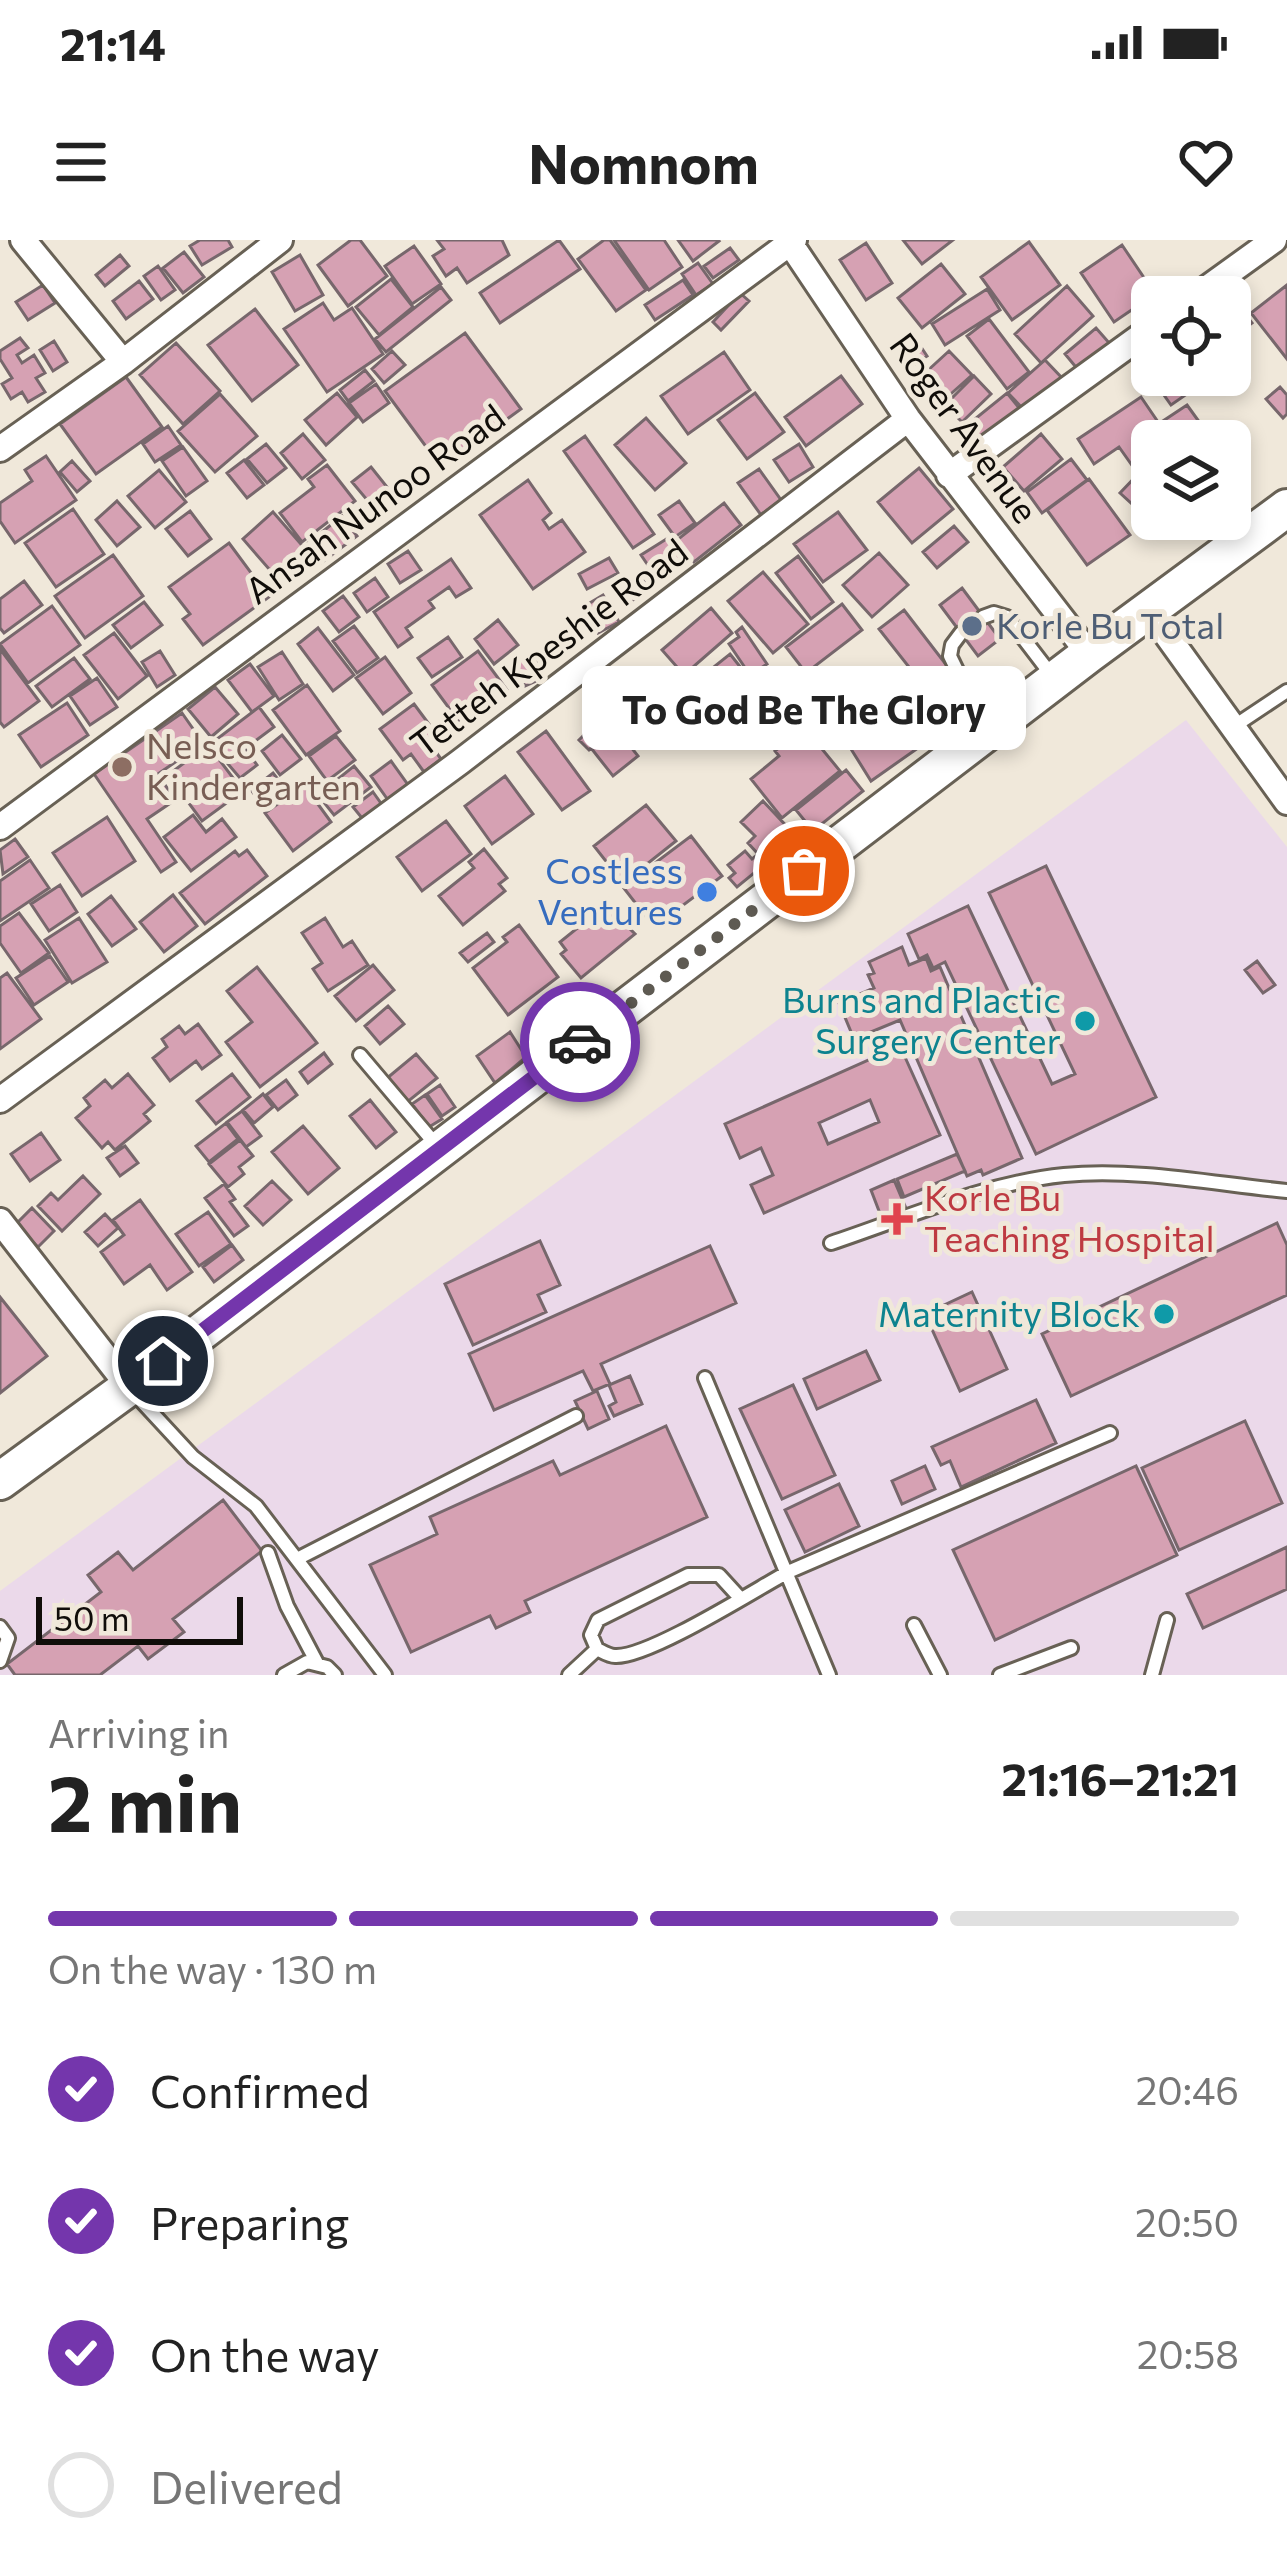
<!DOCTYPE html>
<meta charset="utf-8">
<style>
body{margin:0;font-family:Commissioner,sans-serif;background:#f2f2f2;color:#222;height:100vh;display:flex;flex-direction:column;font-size:45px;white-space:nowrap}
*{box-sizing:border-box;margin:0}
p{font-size:39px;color:#767676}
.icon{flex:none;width:66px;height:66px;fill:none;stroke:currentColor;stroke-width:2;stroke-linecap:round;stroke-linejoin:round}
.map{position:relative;height:1435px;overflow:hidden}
.panel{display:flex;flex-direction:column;background:#fff;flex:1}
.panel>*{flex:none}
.fabs{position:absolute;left:1131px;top:36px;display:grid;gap:24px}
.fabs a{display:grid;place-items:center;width:120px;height:120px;border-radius:18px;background:#fff;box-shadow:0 6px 18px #0003;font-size:60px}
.scale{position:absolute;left:36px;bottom:30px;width:207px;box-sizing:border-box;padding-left:12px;border:6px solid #100d09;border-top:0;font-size:33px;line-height:42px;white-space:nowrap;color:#100d09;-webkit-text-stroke:9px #f0e8da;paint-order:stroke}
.pin{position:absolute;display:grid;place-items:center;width:102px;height:102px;color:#fff;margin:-51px;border:6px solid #fff;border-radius:50%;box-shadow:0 3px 12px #0007}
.courier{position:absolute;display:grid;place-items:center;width:120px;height:120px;margin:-60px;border:9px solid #7436ac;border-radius:50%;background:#fff;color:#222;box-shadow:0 3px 15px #0007}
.bubble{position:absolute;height:84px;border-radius:18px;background:#fff;box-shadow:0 6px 18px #0003;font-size:39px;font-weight:700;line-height:84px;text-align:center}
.headline em{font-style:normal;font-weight:700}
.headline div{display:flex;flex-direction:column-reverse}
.headline{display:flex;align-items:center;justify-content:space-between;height:204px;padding:0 48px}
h1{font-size:78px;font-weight:700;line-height:90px}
.bar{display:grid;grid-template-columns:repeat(4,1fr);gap:18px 12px;align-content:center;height:144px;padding:0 48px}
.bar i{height:15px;border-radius:9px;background:#e0e0e0}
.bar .current{background:#7436ac}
.bar p{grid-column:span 4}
ol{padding:0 48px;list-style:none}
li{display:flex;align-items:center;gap:36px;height:132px}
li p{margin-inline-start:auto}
li .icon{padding:12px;border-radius:50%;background:#7436ac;color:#fff;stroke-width:4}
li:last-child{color:#767676}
li i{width:66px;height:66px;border:6px solid #e0e0e0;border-radius:50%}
.status{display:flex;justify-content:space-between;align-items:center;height:84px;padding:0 60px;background:#fff;direction:ltr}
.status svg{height:33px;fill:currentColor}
header{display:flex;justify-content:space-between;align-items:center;height:156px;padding:0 48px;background:#fff;font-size:54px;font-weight:700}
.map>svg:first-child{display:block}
.medical{fill:#ebd9ea}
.building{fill:#d6a1b3;stroke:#77676c;stroke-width:3;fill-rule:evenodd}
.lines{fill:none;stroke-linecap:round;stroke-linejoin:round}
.service-casing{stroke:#686155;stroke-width:18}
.minor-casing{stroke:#686155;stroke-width:30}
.secondary-casing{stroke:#686155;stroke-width:42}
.service{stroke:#fff;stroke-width:12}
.minor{stroke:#fff;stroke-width:24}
.secondary{stroke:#fff;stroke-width:36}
.done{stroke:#5e5a52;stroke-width:12;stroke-dasharray:0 21.6}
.route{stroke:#7436ac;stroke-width:15}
.service-dot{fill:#5c6f8a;stroke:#f0e8da;stroke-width:4.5}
.education-dot{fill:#8d6e63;stroke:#f0e8da;stroke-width:4.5}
.shop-dot{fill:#3f7fe0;stroke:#f0e8da;stroke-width:4.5}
.culture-dot{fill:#0f9aa8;stroke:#f0e8da;stroke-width:4.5}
.health-dot{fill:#e0444e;stroke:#f0e8da;stroke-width:4.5}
.labels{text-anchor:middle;stroke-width:10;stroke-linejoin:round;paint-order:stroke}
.street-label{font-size:36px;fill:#100d09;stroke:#f0e8da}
.service-label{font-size:36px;fill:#4e5e75;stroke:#f0e8da;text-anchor:start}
.education-label{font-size:36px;fill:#785e54;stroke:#f0e8da;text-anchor:start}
.shop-label{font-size:36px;fill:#366cbe;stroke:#f0e8da;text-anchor:end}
.culture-label{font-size:36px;fill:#0d838f;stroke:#f0e8da;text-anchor:end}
.health-label{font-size:36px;fill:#be3a42;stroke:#f0e8da;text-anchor:start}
</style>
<div class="status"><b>21:14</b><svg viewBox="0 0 49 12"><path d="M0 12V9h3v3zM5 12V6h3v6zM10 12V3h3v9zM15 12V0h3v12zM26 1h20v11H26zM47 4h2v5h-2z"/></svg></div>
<header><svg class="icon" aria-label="menu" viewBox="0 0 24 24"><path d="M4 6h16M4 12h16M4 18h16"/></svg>Nomnom<svg class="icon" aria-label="heart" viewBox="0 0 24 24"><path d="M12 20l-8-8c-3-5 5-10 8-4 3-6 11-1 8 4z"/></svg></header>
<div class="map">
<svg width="1287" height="1435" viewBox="0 0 1287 1435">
<rect width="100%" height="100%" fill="#f0e8da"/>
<!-- medical -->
<path class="medical" d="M1186,480L1287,607V1435H0V1351Z"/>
<!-- building -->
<path class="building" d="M200,0H228L232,7L202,25L190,6Z
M351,0H360L387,36L348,66L318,25Z
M437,0H502L509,15L467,43L457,28L446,36L433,16L444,9Z
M559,0L580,29L500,83L480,53Z
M604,0H610L646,50L616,71L578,19Z
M614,0H664L682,27L649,50Z
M678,0H718L719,1L693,21Z
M903,0H953L922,24Z
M1029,2L1060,45L1012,80L981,37Z
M866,3L892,43L866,60L840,20Z
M1122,5L1155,54L1114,82L1081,33Z
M414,6L441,44L412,64L385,26Z
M730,8L739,20L713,38L704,26Z
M184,12L204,37L183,53L163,28Z
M120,15L129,26L105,46L96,35Z
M300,15L323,55L295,71L272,32Z
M698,23L713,44L696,55L682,34Z
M941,24L965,54L922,88L898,58Z
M158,26L175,50L161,60L144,36Z
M391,39L413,67L379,95L356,67Z
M683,40L693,55L655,80L645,65Z
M139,41L153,59L126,79L113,61Z
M43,45L55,63L28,80L16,62Z
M1287,45V119L1251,73Z
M1067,46L1093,76L1041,123L1015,94Z
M441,47L451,60L386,112L375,99Z
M987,49L1000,70L945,105L932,84Z
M740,53L749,61L721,90L713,82Z
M323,63L334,80L352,68L383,114L327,152L284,89Z
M255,69L298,125L252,161L208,105Z
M1242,70L1252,83L1230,100V79Z
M989,79L1029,132L1007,149L967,96Z
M1096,88L1111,105L1080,132L1065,114Z
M465,93L521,169L441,227L385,151Z
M20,98L28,108L17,115L22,123L34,115L45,133L36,138L45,152L28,162L22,152L11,159L2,144L12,138L0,119V111Z
M915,98L927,116L910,127L898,110Z
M54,101L67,122L53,131L40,110Z
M176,103L220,151L183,184L140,135Z
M392,111L405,125L384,143L372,129Z
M949,111L972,135L935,168L913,144Z
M724,112L750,150L688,194L661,156Z
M1045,120L1063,139L1026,172L1008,153Z
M365,130L374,141L348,161L340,150Z
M1177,135H1188L1197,147L1171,165L1159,148Z
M841,136L862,164L806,206L785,177Z
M974,136L991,154L962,182L945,165Z
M126,137L162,187L96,234L60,184Z
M376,144L389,163L363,182L349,163Z
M1280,147L1287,155V174L1283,178L1266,159Z
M337,153L357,177L326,205L305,180Z
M755,153L784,192L747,219L718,180Z
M1007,153L1024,174L981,208L965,187Z
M220,154L257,196L215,232L178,191Z
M1141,157L1171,201H1152V220L1136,231L1119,207L1094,224L1078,199Z
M1187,165L1213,201H1177L1163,181Z
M646,178L686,223L655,250L615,205Z
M168,186L181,205L155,222L143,204Z
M303,194L325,220L302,239L281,213Z
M1041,194L1062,219L1024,251L1003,227Z
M585,196L654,294L633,308L564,211Z
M266,204L286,228L267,243L247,219Z
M799,204L813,227L789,242L774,220Z
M183,207L207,241L186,256L162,221Z
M46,216L76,260L15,303L0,281V263L32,241L25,230Z
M1071,219L1087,240L1042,273L1027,252Z
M244,220L264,245L247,258L227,233Z
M72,221L90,241L77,252L60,232Z
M327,225L355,261L302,302L280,273L314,247L308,239Z
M371,227L391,252L373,267L352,242Z
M919,228L953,269L912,303L878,262Z
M759,229L781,260L761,275L738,243Z
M1143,229L1152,238V279H1159L1154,284L1120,253Z
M159,230L186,262L155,288L128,256Z
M1089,239L1130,295L1087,325L1047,270Z
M528,240L551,273L543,280L549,289L562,280L585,312L533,349L480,275Z
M117,261L140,287L117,306L96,280Z
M679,261L695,283L675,297L659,275Z
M724,263L741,285L694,322L677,300Z
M73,269L104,314L56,347L25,303Z
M190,271L211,299L188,316L166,289Z
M273,272L307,311L276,337L243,299Z
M838,272L867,310L823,342L794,304Z
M342,276L357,296L321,323L307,304Z
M954,286L968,302L937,328L923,312Z
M668,298L682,320L656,337L641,315Z
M229,303L269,357L203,405L183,379L190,374L169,347Z
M408,311L421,330L400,343L388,324Z
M879,313L908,345L872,377L843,345Z
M113,315L143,356L85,398L55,356Z
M798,316L833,362L811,379L776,333Z
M609,318L618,333L587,349L579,334Z
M451,319L471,348L456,357L449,347L429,361L434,368L406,388L412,397L398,407L374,372Z
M763,332L808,384L773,413L728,361Z
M639,335L649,349L630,362L620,348Z
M375,338L388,357L367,372L354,353Z
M24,341L42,365L4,393L0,388V359Z
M962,348L1000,399L978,416L940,365Z
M603,355L619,382L598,393L583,367Z
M343,356L359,377L339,392L323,371Z
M144,362L162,385L131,408L113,385Z
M842,364L862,390L806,433L786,407Z
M52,366L80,405L28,443L0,404Z
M711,368L732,393L684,435L662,410Z
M904,370L951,431L927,450L879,389Z
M498,380L518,405L494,424L475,399Z
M354,386L378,418L357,433L333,401Z
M742,387L767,424L750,435L729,404L739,397L736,392Z
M318,388L354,435L333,451L298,404Z
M114,393L147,436L118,459L84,415Z
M448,397L462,417L432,437L418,418Z
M0,409L39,461L4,487L0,482Z
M160,411L175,435L157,447L142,422Z
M478,411L507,450L463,487L432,445Z
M282,412L303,444L279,460L258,427Z
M534,413L545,437L525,446L514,423Z
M730,414L761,453L720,485L690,446Z
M385,417L411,453L383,474L356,438Z
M74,418L90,439L52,467L36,446Z
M250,424L274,456L252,472L228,440Z
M896,433L935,496L871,541L841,493L861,481L849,462Z
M97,438L117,467L90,485L70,456Z
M307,445L340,491L306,515L273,470Z
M215,447L238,474L211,497L188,469Z
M667,462L678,478L650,498L639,482Z
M67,463L88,495L41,527L19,495Z
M414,464L437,495L428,501L441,519L424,532L411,514L403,520L380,489Z
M259,467L274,487L227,522L213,502Z
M182,473L203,503L158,534L175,560L147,579L176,622L161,632L94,534Z
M605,474L615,484L589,510L579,500Z
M804,487L840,531L782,578L751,539L779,516L775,511Z
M616,488L638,516L613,536L591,508Z
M546,491L590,551L562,570L518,512Z
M282,495L301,519L280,535L262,511Z
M336,496L355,520L327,541L309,516Z
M208,505L243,551L202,581L168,535Z
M246,510L257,525L240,538L228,524Z
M391,521L409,546L388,560L371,536Z
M354,526L371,547L334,575L318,555Z
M846,530L863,551L813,591L796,570Z
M273,533L287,551L265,568L251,550Z
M505,536L533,574L492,604L465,566Z
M304,545L331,582L293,611L265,573Z
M373,552L385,569L366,583L353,567Z
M763,561L793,593L779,606L785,612L770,627L748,603L755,596L741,582Z
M646,565L676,601L623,643L594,606Z
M193,575L206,592L222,579L236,597L191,631L164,597Z
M107,577L135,621L82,656L53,613Z
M446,581L471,614L422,651L397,617Z
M691,596L722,636L654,687L623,647Z
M15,599L28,617L3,634L0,610Z
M484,609L507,638L499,644L505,651L463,685L439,656L474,628L469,622Z
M247,610L267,636L205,684L180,653L235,611L239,616Z
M745,611L752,619L757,615L765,624L737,647L729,638L735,633L728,625Z
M30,620L49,648L0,681V641Z
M1046,626L1156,857L1036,914L945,722L933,728L927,715L919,719L908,694L968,666L1052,844L1075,834L989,653Z
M60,645L77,672L49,691L31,664Z
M173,655L197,686L164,712L140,682Z
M111,656L136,689L112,706L88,674Z
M606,665L635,694L581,738L561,714L566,710L560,702Z
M19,673L49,713L21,733L0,703V686Z
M79,678L107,722L72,743L45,700Z
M325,678L343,707L352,701L368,725L328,751L313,729L322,723L302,693Z
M519,685L558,737L508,775L473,728L507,702L503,697Z
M487,693L494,702L468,722L460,713Z
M902,707L909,725L926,718L931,731L940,727L1022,918L983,935L981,930L967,936L900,780L854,799L839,763L874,748L868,735L874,733L869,722Z
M50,716L68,742L34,765L16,738Z
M1257,721L1275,745L1263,753L1245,730Z
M373,725L394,750L356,781L335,756Z
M257,727L317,803L260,847L226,802L252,782L227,751Z
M7,733L41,779L0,809V738Z
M388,766L404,784L380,804L365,786Z
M198,784L221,815L202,829L196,821L170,841L153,818L167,807L162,799L179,786L185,794Z
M510,792L526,817L495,843L477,816Z
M900,806L940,895L764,973L751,945L773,935L761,908L740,918L725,884ZM870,860L879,882L828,904L819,883Z
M324,813L332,824L308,843L300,832Z
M416,814L437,838L406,863L386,839Z
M128,834L154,865L144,874L150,881L115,910L108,902L102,908L76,878L90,866L84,858L105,840L112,848Z
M232,834L250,857L216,884L197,861Z
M286,840L297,855L278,870L266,855Z
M440,845L455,867L442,876L427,854Z
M263,854L273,867L254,883L243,870Z
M425,855L442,879L429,887L412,864Z
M370,860L396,892L376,908L350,876Z
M242,871L261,896L246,907L227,882Z
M226,883L238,899L209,922L196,906Z
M303,886L339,928L308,954L272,912Z
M41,893L60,920L30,941L11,914Z
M240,900L253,916L239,927L244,934L228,947L209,924Z
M125,906L138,923L120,936L107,918Z
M957,914L965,931L904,957L897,939Z
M83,936L100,954L62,991L38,966L51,953L58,960Z
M894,940L908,973L884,984L871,950Z
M272,941L291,960L263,985L245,966Z
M224,944L235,959L230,962L248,986L234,996L205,958Z
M140,960L192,1032L167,1050L150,1025L124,1044L101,1012L124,995L113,980Z
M32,968L54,991L38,1007L15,985Z
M208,972L231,1004L199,1026L176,994Z
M105,974L118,988L98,1006L85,992Z
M1277,983L1287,1005V1055L1071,1156L1042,1094Z
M540,1001L560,1045L538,1055L546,1072L473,1105L445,1044Z
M232,1005L243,1020L214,1042L203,1027Z
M710,1006L736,1063L601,1124L610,1144L593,1151L583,1131L494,1170L469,1114Z
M972,1052L1007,1129L960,1151L925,1074Z
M0,1057L47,1116L0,1153Z
M866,1111L880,1140L817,1169L804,1139Z
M630,1136L642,1164L614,1176L609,1166L616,1162L609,1145Z
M793,1145L835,1235L782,1259L740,1169Z
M597,1151L609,1179L588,1189L575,1161Z
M1036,1160L1056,1203L961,1247L950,1221L941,1225L932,1207Z
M1245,1181L1282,1263L1179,1310L1142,1228Z
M666,1186L707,1277L525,1361L530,1372L496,1388L490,1376L411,1412L370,1325L437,1294L430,1277L553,1221L560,1235Z
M925,1226L935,1249L902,1264L892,1241Z
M1136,1226L1177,1315L995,1400L953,1310Z
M839,1244L859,1286L805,1312L785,1270Z
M223,1260L262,1311L173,1379L184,1392L148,1419L138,1406L100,1435H15L7,1424L101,1352L88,1335L118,1312L133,1330Z
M1287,1307V1349L1203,1388L1187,1354Z"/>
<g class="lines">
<defs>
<path id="service" d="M983,377L994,373L1007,377L1053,437
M961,393L952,405L950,416L986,490
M1233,487L1287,451
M360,815L437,906
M831,1003C906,978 985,943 1064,935C1137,928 1215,944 1287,951
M705,1138L829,1435
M132,1151L193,1217L256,1266L385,1435
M268,1313L287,1366L317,1423
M297,1319L576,1176
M740,1358L719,1335H688L598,1380L591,1395L597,1409C603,1412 609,1416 615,1416C648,1418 755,1350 788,1332L1110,1193
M914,1385L940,1435
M0,1387L8,1398L0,1421
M284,1435L307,1422L327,1427L335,1435
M569,1435L597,1409
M1000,1435L1071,1408
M1152,1435L1167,1380"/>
<path id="minor" d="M23,0L123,122
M788,0L908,179L1089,414
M1195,57L1274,0
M0,209L123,122L280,0
M949,235L1152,88
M1148,369L1287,562
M0,587L794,0
M0,860L460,522L908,179
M0,981L129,1147"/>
<path id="secondary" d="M0,1241L129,1147L1089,414L1287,268"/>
</defs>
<!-- service casing -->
<use href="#service" class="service-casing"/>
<!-- minor casing -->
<use href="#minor" class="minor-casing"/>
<!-- secondary casing -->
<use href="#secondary" class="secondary-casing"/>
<!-- service -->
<use href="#service" class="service"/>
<!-- minor -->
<use href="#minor" class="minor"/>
<!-- secondary -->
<use href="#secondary" class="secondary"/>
</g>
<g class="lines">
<!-- done -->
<path class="done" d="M580,802L804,631"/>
<!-- route -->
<path class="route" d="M163,1121L580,802"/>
</g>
<!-- markers -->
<circle class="service-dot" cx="972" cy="386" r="12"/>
<circle class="education-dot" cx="122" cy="527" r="12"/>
<circle class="shop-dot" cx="707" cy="652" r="12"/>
<g class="culture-dot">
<circle cx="1085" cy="781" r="12"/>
<circle cx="1164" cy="1074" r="12"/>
</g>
<path class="health-dot" d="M891 961h12v12h12v12h-12v12h-12v-12h-12v-12h12z"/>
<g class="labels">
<!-- street labels -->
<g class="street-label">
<text transform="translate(964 188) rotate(54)" y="13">Roger Avenue</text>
<text transform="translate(375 264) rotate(-36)" y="13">Ansah Nunoo Road</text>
<text transform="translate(549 408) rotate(-37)" y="13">Tetteh Kpeshie Road</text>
</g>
<!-- service labels -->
<g class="service-label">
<text x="996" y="399">Korle Bu Total</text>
</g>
<!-- education labels -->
<g class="education-label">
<text x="146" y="519">Nelsco<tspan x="146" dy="41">Kindergarten</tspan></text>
</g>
<!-- shop labels -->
<g class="shop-label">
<text x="683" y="644">Costless<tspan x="683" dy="41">Ventures</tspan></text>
</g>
<!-- culture labels -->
<g class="culture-label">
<text x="1061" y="773">Burns and Plactic<tspan x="1061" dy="41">Surgery Center</tspan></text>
<text x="1140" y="1087">Maternity Block</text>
</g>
<!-- health labels -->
<g class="health-label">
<text x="924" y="971">Korle Bu<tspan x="924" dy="41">Teaching Hospital</tspan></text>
</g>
</g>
</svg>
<div class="fabs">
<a><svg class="icon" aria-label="locate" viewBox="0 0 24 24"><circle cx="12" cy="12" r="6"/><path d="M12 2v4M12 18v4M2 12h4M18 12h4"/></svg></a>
<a><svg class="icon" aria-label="layers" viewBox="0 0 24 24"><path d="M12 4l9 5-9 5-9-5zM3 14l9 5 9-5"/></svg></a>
</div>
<div class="scale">50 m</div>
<div class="pin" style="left:804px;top:631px;background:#ea580c"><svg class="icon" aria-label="bag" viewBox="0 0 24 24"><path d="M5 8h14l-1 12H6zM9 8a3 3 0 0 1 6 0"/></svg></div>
<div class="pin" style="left:163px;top:1121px;background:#1f2937"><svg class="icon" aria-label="home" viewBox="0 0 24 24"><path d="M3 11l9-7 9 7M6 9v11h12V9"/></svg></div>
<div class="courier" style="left:580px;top:802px"><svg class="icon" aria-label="car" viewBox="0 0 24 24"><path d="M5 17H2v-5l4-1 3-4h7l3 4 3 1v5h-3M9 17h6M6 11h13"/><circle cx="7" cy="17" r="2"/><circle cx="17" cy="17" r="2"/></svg></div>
<div class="bubble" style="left:582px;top:426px;width:444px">To God Be The Glory</div>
</div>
<section class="panel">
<div class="headline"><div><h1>2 min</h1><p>Arriving in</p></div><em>21:16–21:21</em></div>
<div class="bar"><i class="current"></i><i class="current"></i><i class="current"></i><i></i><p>On the way · 130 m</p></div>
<ol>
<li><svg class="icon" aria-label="check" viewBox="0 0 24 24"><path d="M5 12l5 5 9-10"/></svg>Confirmed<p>20:46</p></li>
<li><svg class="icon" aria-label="check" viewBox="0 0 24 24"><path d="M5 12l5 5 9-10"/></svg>Preparing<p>20:50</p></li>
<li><svg class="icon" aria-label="check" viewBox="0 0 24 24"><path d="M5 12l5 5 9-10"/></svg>On the way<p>20:58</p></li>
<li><i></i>Delivered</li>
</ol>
</section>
